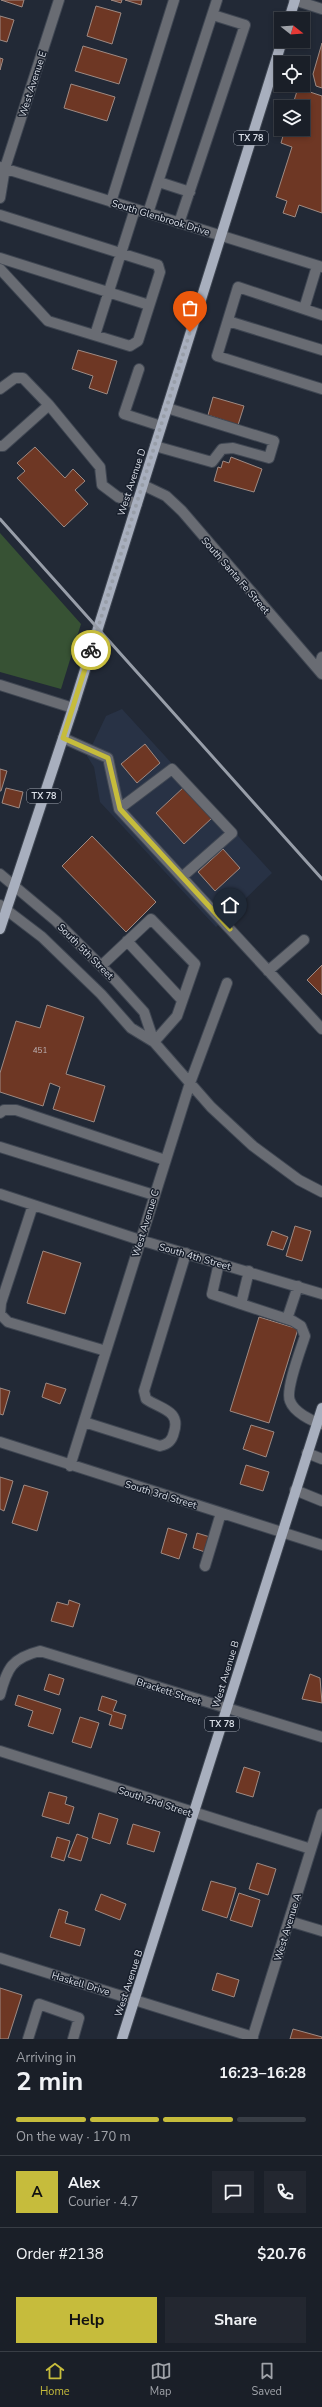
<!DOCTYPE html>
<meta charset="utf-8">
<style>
body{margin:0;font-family:"Nunito Sans",sans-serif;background:#232730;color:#f1f3f6;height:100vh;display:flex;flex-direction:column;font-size:15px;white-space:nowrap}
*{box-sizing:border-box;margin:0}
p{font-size:13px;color:#9fa2a8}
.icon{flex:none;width:22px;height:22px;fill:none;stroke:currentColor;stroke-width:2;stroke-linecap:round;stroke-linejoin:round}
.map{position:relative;height:2039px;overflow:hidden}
.drawer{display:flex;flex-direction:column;background:#1a1f28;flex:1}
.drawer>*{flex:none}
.needle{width:26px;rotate:107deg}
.controls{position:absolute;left:274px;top:12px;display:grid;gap:8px}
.controls a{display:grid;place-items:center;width:36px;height:36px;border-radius:0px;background:#1a1f28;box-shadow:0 2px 6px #0003,0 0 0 1px #383d45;font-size:20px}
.pin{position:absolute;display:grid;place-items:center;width:34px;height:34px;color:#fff;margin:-41px -17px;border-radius:50% 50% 50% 0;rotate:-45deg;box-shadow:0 0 4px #0007}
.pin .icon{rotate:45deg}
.courier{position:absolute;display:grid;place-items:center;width:40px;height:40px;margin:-20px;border:3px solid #c6bc3c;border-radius:50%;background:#fff;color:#222;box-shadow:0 1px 5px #0007}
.head em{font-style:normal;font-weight:700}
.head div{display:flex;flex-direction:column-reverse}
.head{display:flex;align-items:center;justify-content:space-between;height:68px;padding:0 16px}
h1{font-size:26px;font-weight:700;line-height:30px}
.bar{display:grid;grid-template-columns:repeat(4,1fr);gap:6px 4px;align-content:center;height:48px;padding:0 16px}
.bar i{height:5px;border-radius:3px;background:#383d45}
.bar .selected{background:#c6bc3c}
.bar p{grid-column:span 4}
.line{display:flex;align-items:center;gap:10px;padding:0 16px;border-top:1px solid #383d45}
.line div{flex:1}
.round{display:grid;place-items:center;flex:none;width:42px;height:42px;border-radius:0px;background:#232730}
.action{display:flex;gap:8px;margin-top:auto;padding:8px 16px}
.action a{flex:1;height:46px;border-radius:0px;background:#c6bc3c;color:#111;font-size:16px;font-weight:700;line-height:46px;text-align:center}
.action a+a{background:#232730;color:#f1f3f6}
.tab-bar{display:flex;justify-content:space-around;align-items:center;height:56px;border-top:1px solid #383d45;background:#1a1f28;font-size:11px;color:#9fa2a8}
.tab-bar a{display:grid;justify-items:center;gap:2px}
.tab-bar .selected{color:#c6bc3c}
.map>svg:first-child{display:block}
.built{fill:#283245}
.green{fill:#375234}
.building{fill:#6e3724;stroke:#9e8a83}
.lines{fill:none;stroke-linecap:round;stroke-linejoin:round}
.minor-casing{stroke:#3f4652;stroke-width:12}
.major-casing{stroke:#3f4652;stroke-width:12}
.minor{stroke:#696c73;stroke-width:10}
.major{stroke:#a8afbe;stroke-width:10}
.rail{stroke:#989ea9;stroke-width:3}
.done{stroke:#989ea8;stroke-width:4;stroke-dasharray:0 7.2}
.route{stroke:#c6bc3c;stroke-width:5}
.labels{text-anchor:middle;stroke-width:3;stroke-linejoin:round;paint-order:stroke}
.number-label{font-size:8px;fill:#beb4b6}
.shield{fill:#181f2c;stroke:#9ea4ae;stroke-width:1}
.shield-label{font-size:9px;font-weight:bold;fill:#d8dde6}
.street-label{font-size:10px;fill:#d8dde6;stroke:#181f2c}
</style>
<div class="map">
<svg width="322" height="2039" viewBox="0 0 322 2039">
<rect width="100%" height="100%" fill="#222936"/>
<!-- built -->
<path class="built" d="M122,709L272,873L216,927L100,802L94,767L87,756L106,716Z"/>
<!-- green -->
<path class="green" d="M0,533L81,624L61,689L0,672Z"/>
<!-- building -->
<path class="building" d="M1,0H24L22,7Z
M111,0H122L121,3Z
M125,0H142L141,5Z
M96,6L121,13L112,44L87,36Z
M0,16L14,20L7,42L0,40Z
M322,43V88L316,86L313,74Z
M83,46L127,59L119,84L75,71Z
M0,58L3,59L0,70Z
M71,84L115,97L107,121L64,108Z
M298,88L322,96V213L299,205L295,217L283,213L287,201L276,197L292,147L281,143L285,129H303V107H292Z
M78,350L117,361L107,394L89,388L93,376L72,369Z
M213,397L244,406L238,425L208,415Z
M35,447L65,478L73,469L85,481L75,490L88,504L64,527L17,478L25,471L17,463Z
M231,457L262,469L254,492L214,481L218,467L221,468L223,461L229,463Z
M145,744L160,763L137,783L121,764Z
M0,769L7,771L1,791H0Z
M184,787L212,818L184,844L156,813Z
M6,788L23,792L19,808L2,803Z
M92,836L156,902L126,932L62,866Z
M223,849L240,868L215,891L198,872Z
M322,965V995L307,980Z
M47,1005L84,1017L66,1074L105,1086L94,1122L53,1109L60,1087L50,1083L43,1106L0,1092V1073L16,1021L40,1028Z
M295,1226L311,1231L302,1261L286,1256Z
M272,1231L288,1237L283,1250L267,1245Z
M43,1251L81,1263L65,1314L27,1303Z
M259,1317L298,1329L269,1423L230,1411Z
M46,1383L66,1389L60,1404L42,1397Z
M0,1388L10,1391L3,1415L0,1414Z
M251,1425L274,1432L266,1457L243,1449Z
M246,1465L269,1472L263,1491L240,1484Z
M0,1477L13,1481L4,1511L0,1509Z
M24,1485L48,1492L37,1531L12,1523Z
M168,1528L187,1534L179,1559L161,1553Z
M197,1533L210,1537L205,1552L193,1548Z
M69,1600L80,1604L73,1627L51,1621L57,1602L68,1605Z
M49,1674L64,1679L59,1695L44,1690Z
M310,1674L320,1678L322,1703L302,1699Z
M18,1695L61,1709L53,1734L28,1726L33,1711L15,1705Z
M102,1696L117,1701L113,1711L126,1715L122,1729L109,1725L112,1715L98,1710Z
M80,1717L99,1723L91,1748L72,1742Z
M244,1767L260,1772L253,1797L236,1792Z
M49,1792L67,1797L65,1804L74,1807L69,1824L42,1816Z
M99,1813L118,1819L110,1844L92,1838Z
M133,1824L160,1832L154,1852L127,1844Z
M77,1834L88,1838L81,1861L68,1857Z
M57,1837L70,1841L64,1861L51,1857Z
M257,1863L276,1869L268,1895L249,1889Z
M211,1881L236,1888L227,1918L202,1910Z
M239,1893L260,1900L252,1927L230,1920Z
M101,1894L126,1904L120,1920L95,1910Z
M59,1909L68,1912L65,1923L85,1929L80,1946L50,1937Z
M217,1973L239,1980L234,1997L212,1990Z
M0,1988L22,1995L8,2039H0Z
M293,2029L322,2037V2039H290Z"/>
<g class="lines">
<defs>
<path id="minor" d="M294,0L322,9
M0,167L322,267
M159,182L190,192
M0,198L5,168L59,0
M111,202L174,0
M148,213L217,0
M0,215L158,265L160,272L138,341L130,346L48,321L0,269
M179,223L245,25L213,15
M0,258L149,305
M304,309L317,266
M322,315L238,287L217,356L322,389
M228,321L322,350
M95,335L135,209
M139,369L124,414L161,426
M0,389L15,378H23L49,405L100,467L102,485L118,497L137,504
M0,446H3L49,405
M155,446L212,462L222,449L233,448L269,458L274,441L167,408
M143,485L166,496L182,511L322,674
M318,669L322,657
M0,685L73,708
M63,738L108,758L119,809L322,1029
M119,809L172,769L232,833L182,877
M0,874L56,921L115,980L144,1012L154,1042
M0,905L42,937L101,994L131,1028L154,1042L211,1107L253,1146L299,1180L322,1192
M127,941L182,1000
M101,966L151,919L195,964L177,1016L154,1042
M268,971L304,940
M0,1113L4,1110H16L165,1160
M0,1147L154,1195
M0,1194L140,1240L322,1294
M33,1205L1,1303L0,1314L8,1322L106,1351
M219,1263L212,1294L241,1304
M249,1271L241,1304L293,1321L301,1326L305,1336C301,1349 285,1390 290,1401C294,1412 311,1421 322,1424
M287,1319L298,1286
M84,1422L160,1446C168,1444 172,1441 174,1432C181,1410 160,1409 146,1399L144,1391L186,1253
M0,1442L322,1545
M307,1453L322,1459
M70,1466L190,1083L227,983
M295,1490L322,1501
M205,1566L221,1513
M0,1695C7,1668 12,1658 40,1651L322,1737
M0,1751L311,1849
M289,1921L322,1931
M0,1958L253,2037
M28,2039L39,2004L79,2018L73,2039
M252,2039L322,1814"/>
<path id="major" d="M289,19L295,0
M0,929L73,708L282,41
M122,2039L322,1408"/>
</defs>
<!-- minor casing -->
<use href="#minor" class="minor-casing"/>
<!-- major casing -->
<use href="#major" class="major-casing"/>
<!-- minor -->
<use href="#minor" class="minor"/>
<!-- major -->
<use href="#major" class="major"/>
<!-- rail -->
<path class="rail" d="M0,519L322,879"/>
</g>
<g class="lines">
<!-- done -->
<path class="done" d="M91,650L190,332"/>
<!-- route -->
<path class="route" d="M91,650L63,738L108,758L120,809L230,929"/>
</g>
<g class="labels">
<!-- number labels -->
<g class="number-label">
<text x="40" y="1053">451</text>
</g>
<!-- shield labels -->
<g class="shield">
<rect x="234" y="131" width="34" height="14" rx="3"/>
<rect x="27" y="789" width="34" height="14" rx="3"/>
<rect x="205" y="1717" width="34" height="14" rx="3"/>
</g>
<g class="shield-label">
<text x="251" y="141">TX 78</text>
<text x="44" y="799">TX 78</text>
<text x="222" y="1727">TX 78</text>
</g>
<!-- street labels -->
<g class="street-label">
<text transform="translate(32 84) rotate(-72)" y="4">West Avenue E</text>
<text transform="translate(161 217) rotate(17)" y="4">South Glenbrook Drive</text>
<text transform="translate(131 482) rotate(-72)" y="4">West Avenue D</text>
<text transform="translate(236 575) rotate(49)" y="4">South Santa Fe Street</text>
<text transform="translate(86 951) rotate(45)" y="4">South 5th Street</text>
<text transform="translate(145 1223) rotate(-73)" y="4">West Avenue C</text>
<text transform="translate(195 1256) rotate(16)" y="4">South 4th Street</text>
<text transform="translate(161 1494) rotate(17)" y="4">South 3rd Street</text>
<text transform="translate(225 1674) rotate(-73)" y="4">West Avenue B</text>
<text transform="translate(169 1691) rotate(18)" y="4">Brackett Street</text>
<text transform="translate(155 1801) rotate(18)" y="4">South 2nd Street</text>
<text transform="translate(287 1927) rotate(-73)" y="4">West Avenue A</text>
<text transform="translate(81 1983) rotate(17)" y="4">Haskell Drive</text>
<text transform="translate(128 1983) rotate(-72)" y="4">West Avenue B</text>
</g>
</g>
</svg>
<div class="controls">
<a><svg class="needle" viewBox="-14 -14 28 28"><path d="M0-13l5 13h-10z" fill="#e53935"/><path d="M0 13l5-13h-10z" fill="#9fa2a8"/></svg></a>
<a><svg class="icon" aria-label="locate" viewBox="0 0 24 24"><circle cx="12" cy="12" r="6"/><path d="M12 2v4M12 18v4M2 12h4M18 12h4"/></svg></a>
<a><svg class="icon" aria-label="layers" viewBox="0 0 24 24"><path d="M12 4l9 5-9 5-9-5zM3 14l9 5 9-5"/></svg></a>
</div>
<div class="pin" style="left:190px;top:332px;background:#ea580c"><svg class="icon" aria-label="bag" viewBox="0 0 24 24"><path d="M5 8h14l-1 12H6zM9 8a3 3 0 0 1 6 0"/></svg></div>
<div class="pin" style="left:230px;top:929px;background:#1f2937"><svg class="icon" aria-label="home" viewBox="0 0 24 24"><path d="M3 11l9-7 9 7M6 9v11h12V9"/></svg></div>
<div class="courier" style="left:91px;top:650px"><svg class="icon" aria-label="bike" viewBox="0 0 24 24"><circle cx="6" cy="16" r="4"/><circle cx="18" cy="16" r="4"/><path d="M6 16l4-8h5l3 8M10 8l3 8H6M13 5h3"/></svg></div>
</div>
<section class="drawer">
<div class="head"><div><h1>2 min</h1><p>Arriving in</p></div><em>16:23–16:28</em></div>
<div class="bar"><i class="selected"></i><i class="selected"></i><i class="selected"></i><i></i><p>On the way · 170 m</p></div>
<div class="line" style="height:72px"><b class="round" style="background:#c6bc3c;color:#111">A</b><div><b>Alex</b><p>Courier · 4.7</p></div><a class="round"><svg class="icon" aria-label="chat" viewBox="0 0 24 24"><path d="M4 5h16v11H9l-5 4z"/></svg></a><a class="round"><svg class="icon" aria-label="phone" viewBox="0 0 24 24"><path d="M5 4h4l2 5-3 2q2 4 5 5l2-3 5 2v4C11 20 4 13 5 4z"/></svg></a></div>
<div class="line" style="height:52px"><div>Order #2138</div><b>$20.76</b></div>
<div class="action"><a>Help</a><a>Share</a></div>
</section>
<nav class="tab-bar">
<a class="selected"><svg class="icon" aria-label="home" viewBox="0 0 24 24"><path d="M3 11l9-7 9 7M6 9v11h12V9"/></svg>Home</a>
<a><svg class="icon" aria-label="map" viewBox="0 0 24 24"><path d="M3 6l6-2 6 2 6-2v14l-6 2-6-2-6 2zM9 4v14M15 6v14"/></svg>Map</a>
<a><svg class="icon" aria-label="saved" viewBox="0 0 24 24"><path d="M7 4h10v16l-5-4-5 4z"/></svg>Saved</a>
</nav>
